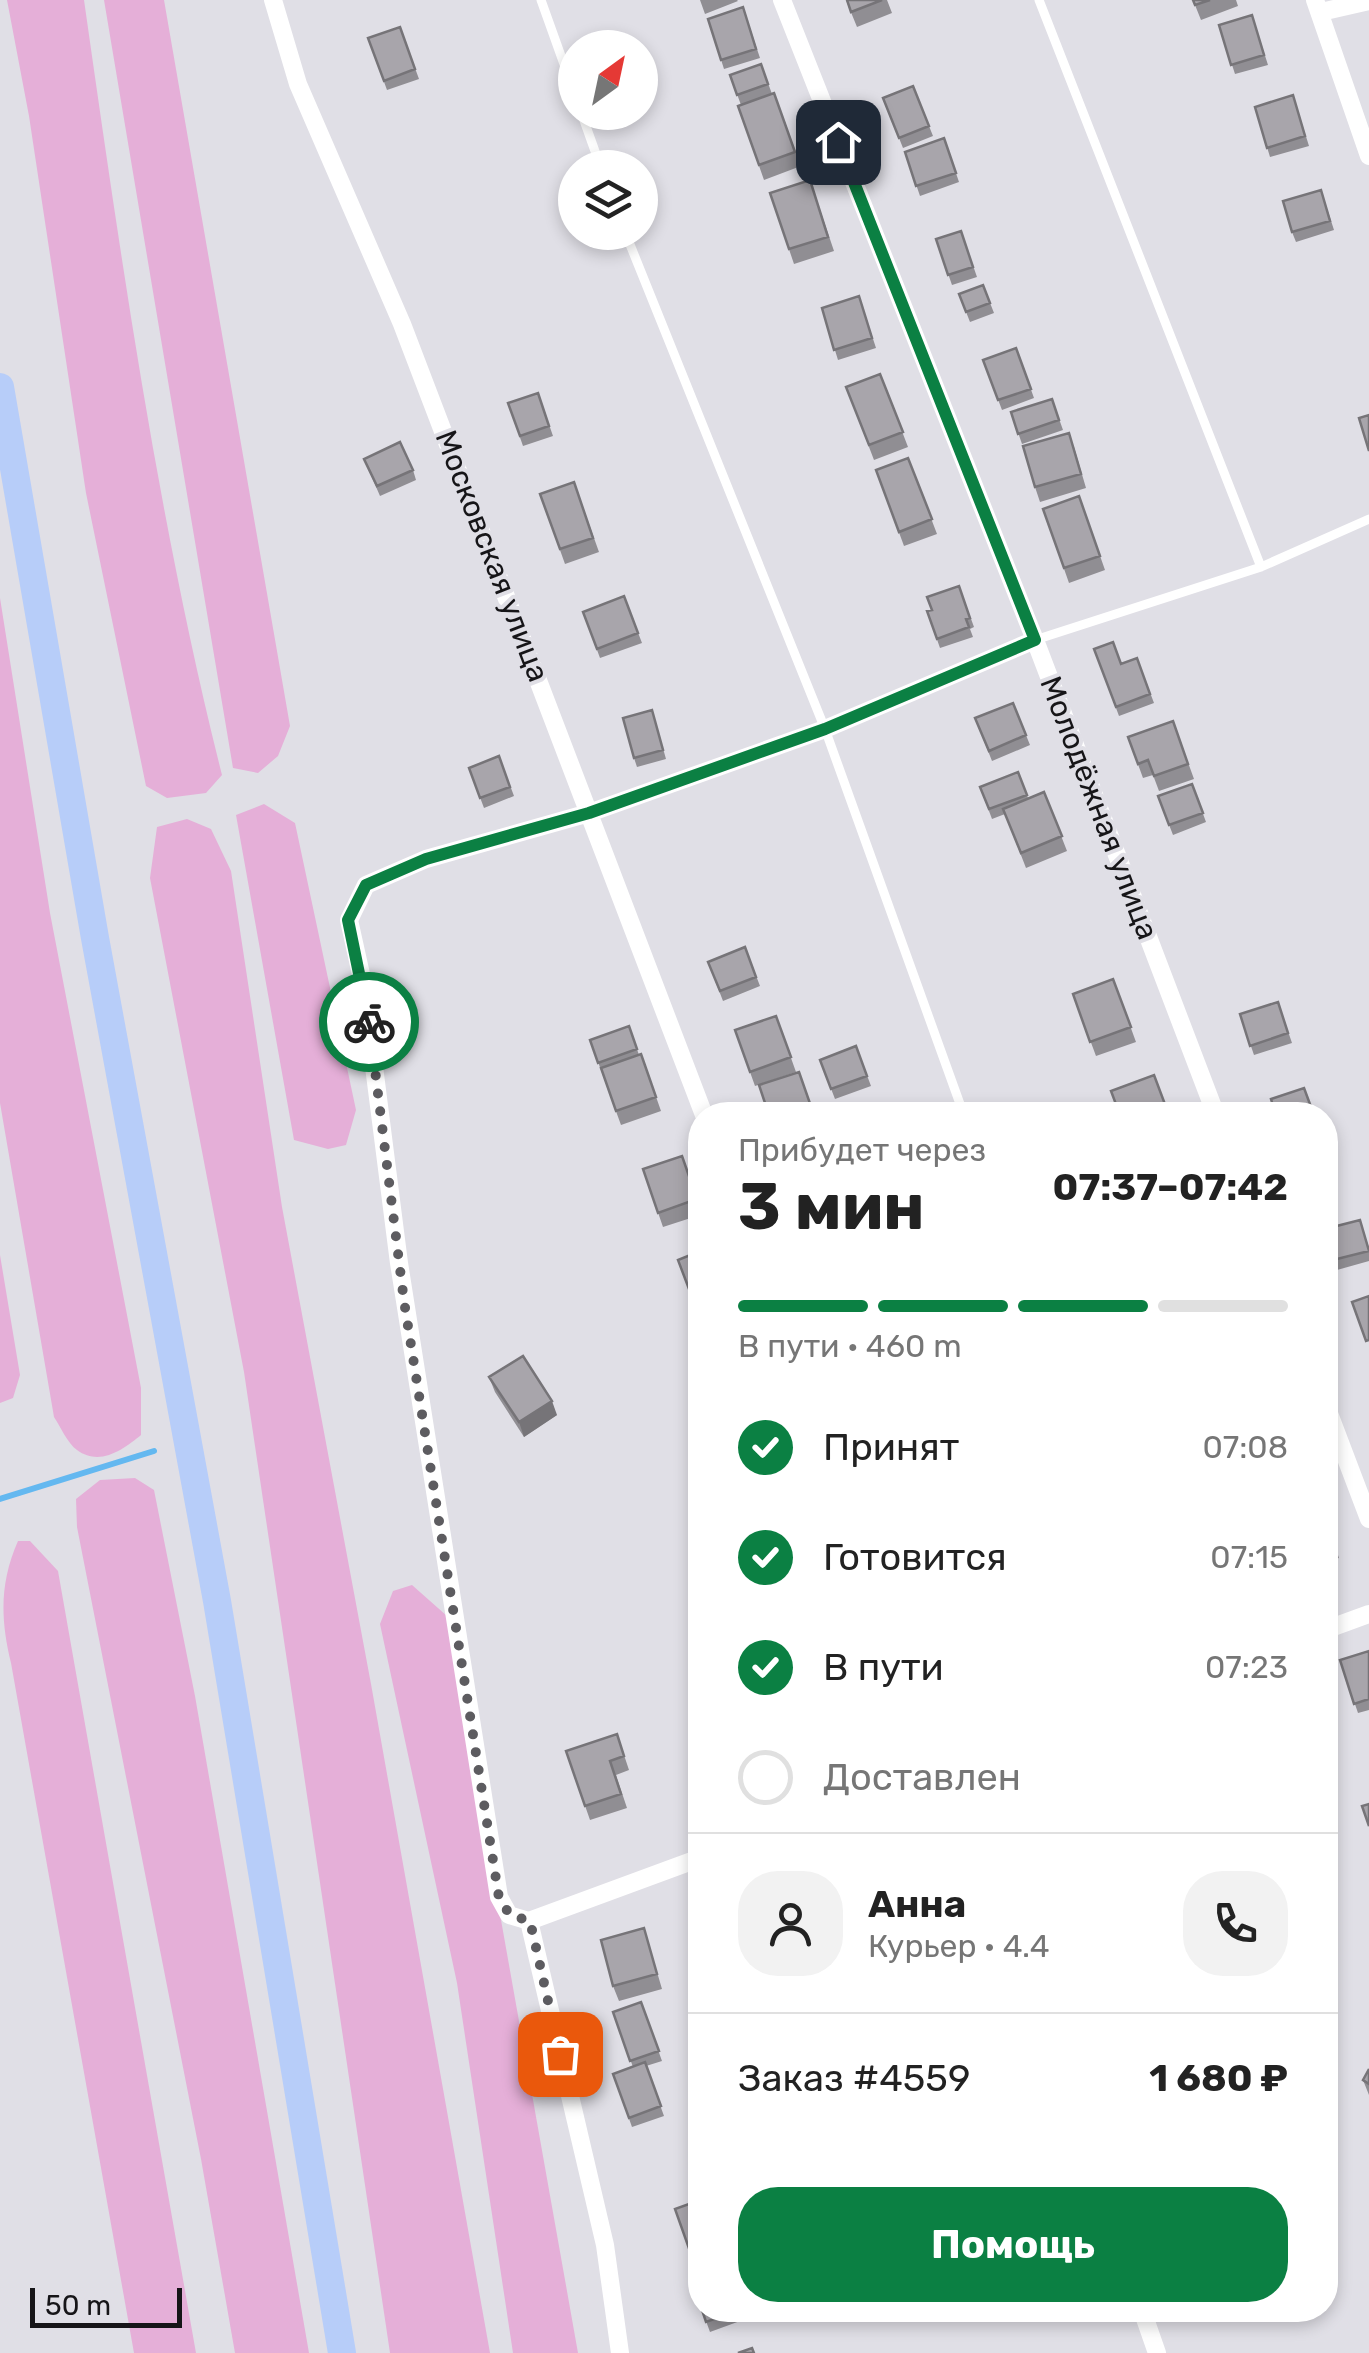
<!DOCTYPE html>
<html lang="ru">
<meta charset="utf-8">
<style>
body{margin:0;font-family:Rubik,sans-serif;background:#f2f2f2;color:#222;height:100vh;display:flex;flex-direction:column;font-size:38px;white-space:nowrap}
*{box-sizing:border-box;margin:0}
p{font-size:32px;color:#767676}
.icon{flex:none;width:55px;height:55px;fill:none;stroke:currentColor;stroke-width:2;stroke-linecap:round;stroke-linejoin:round}
.map{position:relative;flex:1;overflow:hidden}
.sheet{position:absolute;left:688px;top:1102px;width:650px;height:1220px;display:flex;flex-direction:column;background:#fff;border-radius:40px;box-shadow:0 5px 15px #0003}
.sheet>*{flex:none}
.needle{width:65px;rotate:33deg}
.fabs{position:absolute;left:558px;top:30px;display:grid;gap:20px}
.fabs a{display:grid;place-items:center;width:100px;height:100px;border-radius:50%;background:#fff;box-shadow:0 5px 15px #0003;font-size:50px}
.scale{position:absolute;left:30px;bottom:25px;width:152px;box-sizing:border-box;padding-left:10px;border:5px solid #161518;border-top:0;font-size:28px;line-height:35px;white-space:nowrap;color:#161518;-webkit-text-stroke:8px #e0dfe6;paint-order:stroke}
.pin{position:absolute;display:grid;place-items:center;width:85px;height:85px;color:#fff;margin:-42px;border-radius:20px;box-shadow:0 5px 15px #0006}
.courier{position:absolute;display:grid;place-items:center;width:100px;height:100px;margin:-50px;border:8px solid #0b8043;border-radius:50%;background:#fff;color:#222;box-shadow:0 2px 12px #0007}
.head em{font-style:normal;font-weight:700}
.head div{display:flex;flex-direction:column-reverse}
.head{display:flex;align-items:center;justify-content:space-between;height:170px;padding:0 50px}
h1{font-size:65px;font-weight:700;line-height:75px}
.bar{display:grid;grid-template-columns:repeat(4,1fr);gap:15px 10px;align-content:center;height:120px;padding:0 50px}
.bar i{height:12px;border-radius:8px;background:#e0e0e0}
.bar .on{background:#0b8043}
.bar p{grid-column:span 4}
.line{display:flex;align-items:center;gap:25px;padding:0 50px;border-top:2px solid #e0e0e0}
.line div{flex:1}
.round{display:grid;place-items:center;flex:none;width:105px;height:105px;border-radius:40px;background:#f2f2f2}
ol{padding:0 50px;list-style:none}
li{display:flex;align-items:center;gap:30px;height:110px}
li p{margin-inline-start:auto}
li .icon{padding:10px;border-radius:50%;background:#0b8043;color:#fff;stroke-width:4}
li:last-child{color:#767676}
li i{width:55px;height:55px;border:5px solid #e0e0e0;border-radius:50%}
.cta{display:flex;gap:20px;margin-top:auto;padding:20px 50px}
.cta a{flex:1;height:115px;border-radius:40px;background:#0b8043;color:#fff;font-size:40px;font-weight:700;line-height:115px;text-align:center}
.map>svg:first-child{display:block}
.green{fill:#e5afd8}
.lines{fill:none;stroke-linecap:round;stroke-linejoin:round}
.stream{stroke:#64b8f0;stroke-width:6}
.service{stroke:#fff;stroke-width:9}
.minor{stroke:#fff;stroke-width:18}
.primary{stroke:#b7cdf9;stroke-width:28}
.wall{fill:#908e93}
.shaded-wall{fill:#767478}
.building{fill:#a8a5ab;stroke:#767478;stroke-width:2.5}
.done{stroke:#5d5c60;stroke-width:10;stroke-dasharray:0 18}
.route{stroke:#0b8043;stroke-width:12}
.labels{text-anchor:middle;stroke-width:8;stroke-linejoin:round;paint-order:stroke}
.street-label{font-size:30px;fill:#161518;stroke:#e0dfe6}
</style>
<div class="map">
<svg width="1369" height="2353" viewBox="0 0 1369 2353">
<rect width="100%" height="100%" fill="#e0dfe6"/>
<!-- green -->
<path class="green" d="M7,0H84C121,259 158,521 222,775L206,793L167,798L146,786L86,493L29,116Z
M104,0H164L290,726L278,756L258,773L233,768Z
M0,598L50,913L141,1388V1435C124,1449 100,1467 77,1450C68,1444 60,1426 54,1417L0,1103Z
M264,804L295,823L356,1110L346,1145L328,1149L294,1140L236,815Z
M187,819L211,829L231,871L282,1207L371,1684L490,2353H390L244,1372L150,878L157,827Z
M0,1255L20,1375L13,1398L0,1403Z
M135,1478L154,1490L195,1696L309,2353H235L201,2159L77,1527L76,1499L100,1480Z
M18,1541H30L58,1571L196,2353H134L11,1663C0,1618 0,1582 18,1541Z
M412,1585L447,1616L578,2353H513L457,1983L380,1624L393,1591Z"/>
<g class="lines">
<!-- stream -->
<path class="stream" d="M0,1499L154,1451"/>
<!-- service -->
<path class="service" d="M541,0L575,95
M1039,0L1261,567
M581,112L601,168
M625,232L825,729L964,1115
M1035,640L1261,567L1369,519"/>
<!-- minor -->
<path class="minor" d="M273,0L298,84L402,324L704,1115
M782,0L1035,640L1216,1115
M1315,0L1369,156
M1321,12L1369,1
M1325,1403L1369,1519
M1325,1630L1369,1614
M529,1921L700,1858
M1142,2310L1157,2353
M620,2353L605,2245L529,1921L509,1915L499,1897L399,1263L364,988L349,920L366,885L426,859L589,813L825,729L1035,640"/>
<!-- primary -->
<path class="primary" d="M0,387L95,938L217,1601L342,2353"/>
</g>
<!-- wall -->
<path class="wall" d="M700,0H737L738,1L705,14Z
M846,0H887L892,13L857,27Z
M1193,0H1236L1238,6L1201,20Z
M743,7L760,58L724,69L708,19Z
M1252,15L1268,65L1235,74L1219,25Z
M400,27L419,79L387,90L368,38Z
M761,64L772,94L774,93L801,166L764,180L738,106L741,105L730,75Z
M913,86L933,136L903,148L883,98Z
M1293,95L1309,146L1270,157L1255,107Z
M944,138L959,182L920,196L905,152Z
M810,180L834,251L794,264L770,193Z
M1321,190L1334,230L1296,242L1292,232Z
M961,231L977,277L952,285L936,239Z
M983,285L994,313L970,322L959,294Z
M859,296L876,348L838,360L822,308Z
M1016,348L1034,398L1002,410L983,360Z
M880,374L908,447L874,460L846,387Z
M538,393L553,436L523,446L508,403Z
M1052,399L1063,430L1022,444L1011,412Z
M1074,447L1086,488L1040,502L1035,487Z
M908,458L937,534L904,546L876,470Z
M364,459L413,470L416,480L380,496Z
M574,482L599,552L565,564L540,494Z
M1079,496L1105,570L1069,583L1043,509Z
M959,586L974,627L970,629L973,637L940,648L927,611L932,610Z
M624,596L642,643L600,658L583,612Z
M1094,649L1121,664L1137,658L1154,703L1119,716Z
M1013,703L1030,745L992,761L975,718Z
M655,720L666,759L637,767L634,758Z
M1173,721L1194,779L1159,791L1153,775L1143,778L1128,737Z
M499,756L514,796L484,808L469,768Z
M1018,772L1028,798L1044,792L1067,851L1026,868L1005,814L992,819L980,787Z
M1192,784L1206,822L1173,835L1158,796Z
M745,947L760,986L723,1001L708,962Z
M1113,979L1136,1042L1096,1056L1073,994Z
M1278,1002L1292,1043L1254,1055L1240,1014Z
M776,1016L796,1072L755,1086L735,1030Z
M629,1026L639,1055L641,1054L661,1111L621,1125L590,1040Z
M856,1046L871,1086L835,1099L820,1060Z
M682,1156L700,1207V1215L663,1227L643,1169Z
M1360,1220L1369,1248V1261L1337,1270L1333,1260Z
M700,1251V1305L696,1306L678,1260Z
M489,1377L557,1415L524,1437L495,1392Z
M1325,1517L1339,1558L1325,1562Z
M1369,1651V1710L1358,1713L1340,1660Z
M617,1734L629,1770L616,1775L627,1808L590,1820L566,1751Z
M644,1928L662,1989L619,2001L613,1986Z
M641,2002L662,2061L646,2066L664,2116L632,2127L613,2074L633,2067L613,2012Z
M1369,2069V2095L1363,2080Z
M700,2200V2265L695,2267L675,2209Z
M702,2310H749L751,2317L710,2332Z"/>
<!-- shaded-wall -->
<path class="shaded-wall" d="M552,1401L557,1415L524,1437L519,1422Z"/>
<!-- building -->
<path class="building" d="M847,0H882L851,12Z
M1193,0H1210L1195,5Z
M743,7L756,49L721,60L708,19Z
M1252,15L1264,55L1231,65L1219,25Z
M400,27L415,69L384,81L368,38Z
M761,64L768,84L737,95L730,75Z
M913,86L929,126L899,138L883,98Z
M774,93L795,152L759,165L738,106Z
M1293,95L1305,136L1267,148L1255,107Z
M944,138L956,173L916,186L905,152Z
M810,180L828,237L789,249L770,193Z
M1321,190L1330,221L1292,232L1283,201Z
M961,231L973,267L948,275L936,239Z
M983,285L990,303L966,312L959,294Z
M859,296L872,338L834,350L822,308Z
M1016,348L1031,389L998,400L983,360Z
M880,374L903,432L869,445L846,387Z
M538,393L549,426L520,436L508,403Z
M1052,399L1059,420L1018,434L1011,412Z
M1369,415V451L1359,418Z
M1069,433L1081,474L1035,487L1023,446Z
M400,442L413,470L377,486L364,459Z
M908,458L932,519L899,532L876,470Z
M574,482L593,538L560,549L540,494Z
M1079,496L1100,556L1064,568L1043,509Z
M959,586L970,618L966,619L969,627L937,639L927,611L932,610L927,597Z
M624,596L638,633L597,649L583,612Z
M1113,642L1121,664L1137,658L1150,694L1116,707L1094,649Z
M1013,703L1026,735L989,751L975,718Z
M652,710L663,750L634,758L623,718Z
M1173,721L1188,764L1154,776L1148,760L1138,764L1128,737Z
M499,756L510,787L480,798L469,768Z
M1018,772L1027,795L989,809L980,787Z
M1192,784L1203,813L1169,825L1158,796Z
M1044,792L1062,836L1021,853L1003,809Z
M745,947L756,977L720,991L708,962Z
M1113,979L1131,1027L1090,1042L1073,994Z
M1278,1002L1288,1033L1250,1046L1240,1014Z
M776,1016L791,1057L750,1072L735,1030Z
M629,1026L637,1049L598,1063L590,1040Z
M856,1046L867,1076L831,1089L820,1060Z
M641,1054L656,1097L616,1111L601,1068Z
M799,1072L814,1115H769L759,1085Z
M1154,1075L1169,1115H1120L1111,1091Z
M1304,1088L1314,1115H1276L1271,1099Z
M682,1156L697,1199L658,1213L643,1169Z
M1360,1220L1369,1251L1333,1260L1325,1229Z
M700,1251V1294L692,1297L678,1260Z
M1369,1296V1340L1366,1341L1352,1302Z
M523,1356L552,1401L519,1422L489,1377Z
M1325,1519L1333,1543L1325,1546Z
M1369,1651V1699L1354,1704L1340,1660Z
M617,1734L624,1756L610,1761L621,1794L585,1806L566,1751Z
M1369,1804V1826L1362,1806Z
M644,1928L657,1974L613,1986L601,1940Z
M641,2002L659,2051L630,2061L613,2012Z
M645,2062L661,2106L629,2118L613,2074Z
M1369,2069V2084L1363,2080Z
M700,2200V2254L692,2257L675,2209Z
M700,2282V2305L693,2284Z
M702,2310H740L706,2322Z
M752,2348L754,2353H738Z"/>
<g class="lines">
<!-- done -->
<path class="done" d="M369,1022L404,1301L499,1898L510,1915L530,1921L560,2054"/>
<!-- route -->
<path class="route" d="M369,1022L348,920L366,885L426,859L589,813L825,729L1035,640L838,142"/>
</g>
<g class="labels">
<!-- street labels -->
<g class="street-label">
<text transform="translate(492 556) rotate(69)" y="10">Московская улица</text>
<text transform="translate(1099 808) rotate(69)" y="10">Молодёжная улица</text>
</g>
</g>
</svg>
<div class="fabs">
<a><svg class="needle" viewBox="-14 -14 28 28"><path d="M0-13l5 13h-10z" fill="#e53935"/><path d="M0 13l5-13h-10z" fill="#767676"/></svg></a>
<a><svg class="icon" aria-label="layers" viewBox="0 0 24 24"><path d="M12 4l9 5-9 5-9-5zM3 14l9 5 9-5"/></svg></a>
</div>
<div class="scale">50 m</div>
<div class="pin" style="left:560px;top:2054px;background:#ea580c"><svg class="icon" aria-label="bag" viewBox="0 0 24 24"><path d="M5 8h14l-1 12H6zM9 8a3 3 0 0 1 6 0"/></svg></div>
<div class="pin" style="left:838px;top:142px;background:#1f2937"><svg class="icon" aria-label="home" viewBox="0 0 24 24"><path d="M3 11l9-7 9 7M6 9v11h12V9"/></svg></div>
<div class="courier" style="left:369px;top:1022px"><svg class="icon" aria-label="bike" viewBox="0 0 24 24"><circle cx="6" cy="16" r="4"/><circle cx="18" cy="16" r="4"/><path d="M6 16l4-8h5l3 8M10 8l3 8H6M13 5h3"/></svg></div>
<section class="sheet">
<div class="head"><div><h1>3 мин</h1><p>Прибудет через</p></div><em>07:37–07:42</em></div>
<div class="bar"><i class="on"></i><i class="on"></i><i class="on"></i><i></i><p>В пути · 460 m</p></div>
<ol>
<li><svg class="icon" aria-label="check" viewBox="0 0 24 24"><path d="M5 12l5 5 9-10"/></svg>Принят<p>07:08</p></li>
<li><svg class="icon" aria-label="check" viewBox="0 0 24 24"><path d="M5 12l5 5 9-10"/></svg>Готовится<p>07:15</p></li>
<li><svg class="icon" aria-label="check" viewBox="0 0 24 24"><path d="M5 12l5 5 9-10"/></svg>В пути<p>07:23</p></li>
<li><i></i>Доставлен</li>
</ol>
<div class="line" style="height:180px"><a class="round"><svg class="icon" aria-label="person" viewBox="0 0 24 24"><circle cx="12" cy="8" r="4"/><path d="M4 21q1-7 8-7t8 7"/></svg></a><div><b>Анна</b><p>Курьер · 4.4</p></div><a class="round"><svg class="icon" aria-label="phone" viewBox="0 0 24 24"><path d="M5 4h4l2 5-3 2q2 4 5 5l2-3 5 2v4C11 20 4 13 5 4z"/></svg></a></div>
<div class="line" style="height:130px"><div>Заказ #4559</div><b>1 680 ₽</b></div>
<div class="cta"><a>Помощь</a></div>
</section>
</div>
